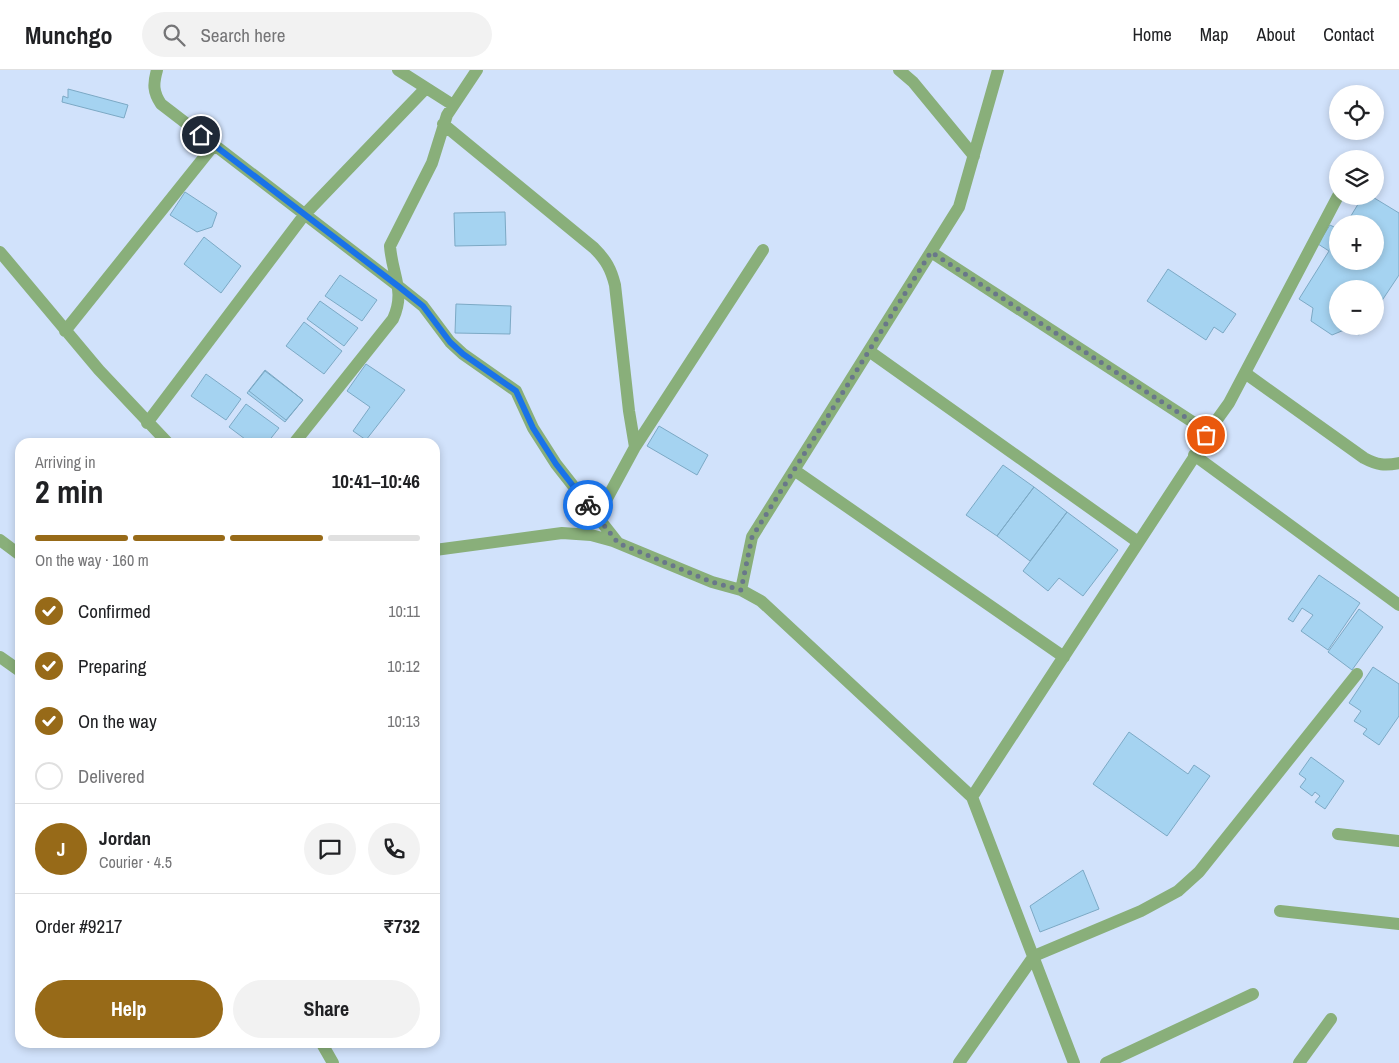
<!DOCTYPE html>
<meta charset="utf-8">
<style>
body{margin:0;font-family:"Archivo Narrow",sans-serif;background:#f2f2f2;color:#202124;height:100vh;display:flex;flex-direction:column;font-size:19px;white-space:nowrap}
*{box-sizing:border-box;margin:0}
p{font-size:16px;color:#757577}
.icon{flex:none;width:28px;height:28px;fill:none;stroke:currentColor;stroke-width:2;stroke-linecap:round;stroke-linejoin:round}
.map{position:relative;flex:1;overflow:hidden}
.side{position:absolute;left:15px;top:368px;width:425px;height:610px;display:flex;flex-direction:column;background:#fff;border-radius:15px;box-shadow:0 2px 8px #0003}
.side>*{flex:none}
.fabs{position:absolute;left:1329px;top:15px;display:grid;gap:10px}
.fabs a{display:grid;place-items:center;width:55px;height:55px;border-radius:50%;background:#fff;box-shadow:0 2px 8px #0003;font-size:25px}
.pin{position:absolute;display:grid;place-items:center;width:42px;height:42px;color:#fff;margin:-21px;border:2px solid #fff;border-radius:50%;box-shadow:0 1px 5px #0007}
.courier{position:absolute;display:grid;place-items:center;width:50px;height:50px;margin:-25px;border:4px solid #1a73e8;border-radius:50%;background:#fff;color:#222;box-shadow:0 1px 6px #0007}
.head em{font-style:normal;font-weight:800}
.head div{display:flex;flex-direction:column-reverse}
.head{display:flex;align-items:center;justify-content:space-between;height:85px;padding:0 20px}
h1{font-size:32px;font-weight:800;line-height:38px}
.bar{display:grid;grid-template-columns:repeat(4,1fr);gap:8px 5px;align-content:center;height:60px;padding:0 20px}
.bar i{height:6px;border-radius:4px;background:#e0e0e0}
.bar .selected{background:#976a18}
.bar p{grid-column:span 4}
.line{display:flex;align-items:center;gap:12px;padding:0 20px;border-top:1px solid #e0e0e0}
.line div{flex:1}
.round{display:grid;place-items:center;flex:none;width:52px;height:52px;border-radius:26px;background:#f2f2f2}
ol{padding:0 20px;list-style:none}
li{display:flex;align-items:center;gap:15px;height:55px}
li p{margin-inline-start:auto}
li .icon{padding:5px;border-radius:50%;background:#976a18;color:#fff;stroke-width:4}
li:last-child{color:#757577}
li i{width:28px;height:28px;border:2px solid #e0e0e0;border-radius:50%}
.button{display:flex;gap:10px;margin-top:auto;padding:10px 20px}
.button a{flex:1;height:58px;border-radius:30px;background:#976a18;color:#fff;font-size:20px;font-weight:800;line-height:58px;text-align:center}
.button a+a{background:#f2f2f2;color:#202124}
header{display:flex;align-items:center;gap:30px;box-sizing:border-box;height:70px;padding:0 25px;background:#fff;border-bottom:1px solid #e0e0e0}
header strong{font-size:24px}
nav{display:flex;gap:28px;margin-inline-start:auto;font-size:18px}
.search{width:350px;height:45px;background:#f2f2f2;display:flex;align-items:center;gap:12px;box-sizing:border-box;padding:0 18px;border-radius:28px;color:#757577;font-size:19px}
.map>svg:first-child{display:block}
.building{fill:#a5d3f1;stroke:#7ca9c5}
.lines{fill:none;stroke-linecap:round;stroke-linejoin:round}
.lane{stroke:#89af7a;stroke-width:12}
.street{stroke:#89af7a;stroke-width:12}
.done{stroke:#69778a;stroke-width:5;stroke-dasharray:0 9}
.route{stroke:#1a73e8;stroke-width:6}
</style>
<header>
<strong>Munchgo</strong>
<div class="search"><svg class="icon" aria-label="search" viewBox="0 0 24 24"><circle cx="10" cy="10" r="6"/><path d="M15 15l6 6"/></svg>Search here</div>
<nav><a>Home</a><a>Map</a><a>About</a><a>Contact</a></nav>
</header>
<div class="map">
<svg width="1399" height="993" viewBox="0 0 1399 993">
<rect width="100%" height="100%" fill="#d1e2fb"/>
<!-- building -->
<path class="building" d="M68,19L128,35L124,48L62,32L63,26L68,28Z
M185,122L217,143L212,157L197,162L170,145Z
M1363,126H1371L1399,143V205L1375,241V219H1338V256H1365L1359,265L1349,258L1332,265L1311,251L1313,238L1299,229L1329,181L1318,174L1330,155L1338,159V191H1375V154H1346Z
M505,142L506,175L455,176L454,143Z
M204,167L241,196L221,223L184,194Z
M1168,199L1236,244L1223,263L1214,257L1206,270L1147,231Z
M340,205L377,230L362,251L325,226Z
M320,231L358,258L344,276L307,249Z
M456,234L511,236L510,264L455,263Z
M304,252L342,281L324,304L286,276Z
M366,294L405,320L366,370L353,361L370,337L347,321Z
M265,300L303,330L285,352L247,323Z
M265,301L303,330L286,350L249,321Z
M206,304L241,329L226,350L191,326Z
M246,334L279,358L268,372H249L229,357Z
M659,356L708,385L697,405L647,376Z
M1003,395L1034,417L997,466L966,445Z
M1034,417L1067,442L1030,491L997,466Z
M1067,442L1118,480L1083,526L1059,508L1048,521L1023,501Z
M1319,505L1360,533L1328,580L1301,561L1313,545L1302,538L1293,552L1288,549Z
M1359,539L1383,557L1352,600L1328,582Z
M1373,597L1399,614V646L1379,675L1363,664L1367,659L1354,651L1361,641L1349,633Z
M1129,662L1188,704L1194,695L1210,706L1167,766L1093,714Z
M1311,687L1344,711L1325,739L1315,732L1320,726L1315,722L1312,726L1300,717L1306,709L1299,704Z
M1083,800L1099,839L1040,862L1030,836Z"/>
<g class="lines">
<!-- lane -->
<path class="lane" d="M1245,303L1364,388C1377,395 1385,396 1399,393
M1206,365L1229,333L1338,126"/>
<!-- street -->
<path class="street" d="M157,0C153,14 153,22 161,34L398,216L423,236L450,272L463,284L516,321L533,358L556,394L618,473
M398,0L453,35
M899,0L913,12L974,86
M443,54L594,178C606,190 611,199 615,215L629,341L635,377
M0,182L99,300L167,372
M931,182L1202,358L1206,365L1204,372L972,727
M65,261L214,75
M869,281L1138,472
M147,353L305,144L426,18
M295,372L393,249C406,221 392,205 390,176L432,93L447,45L477,0
M1194,385L1399,535
M794,400L1064,587
M597,447L635,377L763,180
M0,470L20,485
M435,480L562,463L591,465L613,471L712,512L741,520L761,531L972,727L1074,993
M741,520L752,467L959,137L998,0
M0,587L20,601
M1338,764L1399,771
M1280,841L1399,854
M321,972L333,993
M959,993L1034,886L1141,841L1178,821L1199,802L1357,604
M1106,993L1253,924
M1299,993L1331,949"/>
</g>
<g class="lines">
<!-- done -->
<path class="done" d="M588,435L618,473L712,512L741,520L752,467L931,182L1202,358L1206,365"/>
<!-- route -->
<path class="route" d="M201,65L398,216L423,236L450,272L463,284L516,321L533,358L556,394L588,435"/>
</g>
</svg>
<div class="fabs">
<a><svg class="icon" aria-label="locate" viewBox="0 0 24 24"><circle cx="12" cy="12" r="6"/><path d="M12 2v4M12 18v4M2 12h4M18 12h4"/></svg></a>
<a><svg class="icon" aria-label="layers" viewBox="0 0 24 24"><path d="M12 4l9 5-9 5-9-5zM3 14l9 5 9-5"/></svg></a>
<a>+</a>
<a>−</a>
</div>
<div class="pin" style="left:1206px;top:365px;background:#ea580c"><svg class="icon" aria-label="bag" viewBox="0 0 24 24"><path d="M5 8h14l-1 12H6zM9 8a3 3 0 0 1 6 0"/></svg></div>
<div class="pin" style="left:201px;top:65px;background:#1f2937"><svg class="icon" aria-label="home" viewBox="0 0 24 24"><path d="M3 11l9-7 9 7M6 9v11h12V9"/></svg></div>
<div class="courier" style="left:588px;top:435px"><svg class="icon" aria-label="bike" viewBox="0 0 24 24"><circle cx="6" cy="16" r="4"/><circle cx="18" cy="16" r="4"/><path d="M6 16l4-8h5l3 8M10 8l3 8H6M13 5h3"/></svg></div>
<section class="side">
<div class="head"><div><h1>2 min</h1><p>Arriving in</p></div><em>10:41–10:46</em></div>
<div class="bar"><i class="selected"></i><i class="selected"></i><i class="selected"></i><i></i><p>On the way · 160 m</p></div>
<ol>
<li><svg class="icon" aria-label="check" viewBox="0 0 24 24"><path d="M5 12l5 5 9-10"/></svg>Confirmed<p>10:11</p></li>
<li><svg class="icon" aria-label="check" viewBox="0 0 24 24"><path d="M5 12l5 5 9-10"/></svg>Preparing<p>10:12</p></li>
<li><svg class="icon" aria-label="check" viewBox="0 0 24 24"><path d="M5 12l5 5 9-10"/></svg>On the way<p>10:13</p></li>
<li><i></i>Delivered</li>
</ol>
<div class="line" style="height:90px"><b class="round" style="background:#976a18;color:#fff">J</b><div><b>Jordan</b><p>Courier · 4.5</p></div><a class="round"><svg class="icon" aria-label="chat" viewBox="0 0 24 24"><path d="M4 5h16v11H9l-5 4z"/></svg></a><a class="round"><svg class="icon" aria-label="phone" viewBox="0 0 24 24"><path d="M5 4h4l2 5-3 2q2 4 5 5l2-3 5 2v4C11 20 4 13 5 4z"/></svg></a></div>
<div class="line" style="height:65px"><div>Order #9217</div><b>₹732</b></div>
<div class="button"><a>Help</a><a>Share</a></div>
</section>
</div>
